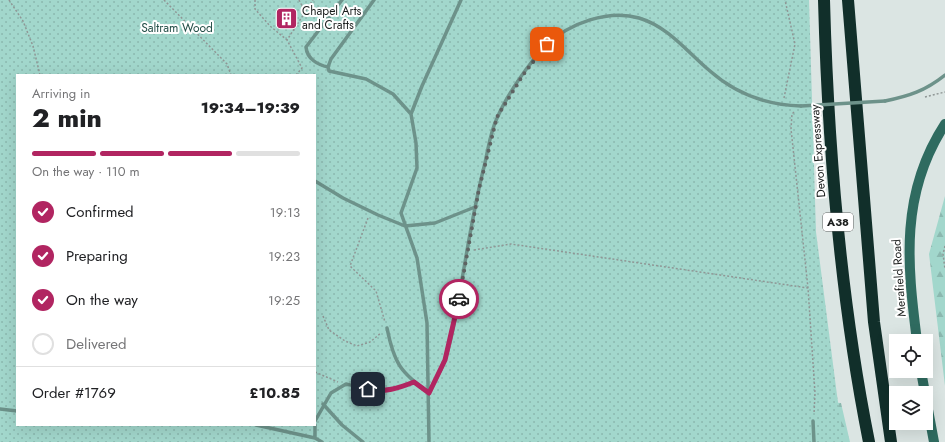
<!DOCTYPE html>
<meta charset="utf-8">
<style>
body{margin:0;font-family:Jost,sans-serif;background:#f2f2f2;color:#202124;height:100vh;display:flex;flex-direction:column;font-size:15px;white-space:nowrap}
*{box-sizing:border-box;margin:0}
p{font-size:13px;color:#757577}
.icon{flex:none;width:22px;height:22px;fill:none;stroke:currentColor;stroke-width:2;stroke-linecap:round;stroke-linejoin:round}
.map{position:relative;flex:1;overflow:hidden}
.side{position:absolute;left:16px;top:74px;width:300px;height:352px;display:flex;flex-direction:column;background:#fff;border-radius:0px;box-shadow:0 4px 16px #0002}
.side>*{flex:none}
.fabs{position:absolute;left:889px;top:334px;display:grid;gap:8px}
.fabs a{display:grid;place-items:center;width:44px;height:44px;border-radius:0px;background:#fff;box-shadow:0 4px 16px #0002;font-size:20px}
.pin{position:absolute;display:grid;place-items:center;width:34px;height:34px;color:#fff;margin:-17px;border-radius:8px;box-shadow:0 2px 6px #0006}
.courier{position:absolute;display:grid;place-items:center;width:40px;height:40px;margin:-20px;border:3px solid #b12561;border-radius:50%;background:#fff;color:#222;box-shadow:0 1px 5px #0007}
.summary em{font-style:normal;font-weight:800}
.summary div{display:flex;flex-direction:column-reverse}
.summary{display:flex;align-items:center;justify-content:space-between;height:68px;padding:0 16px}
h1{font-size:26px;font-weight:800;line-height:30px}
.bar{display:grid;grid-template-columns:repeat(4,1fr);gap:6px 4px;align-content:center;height:48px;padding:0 16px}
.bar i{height:5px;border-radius:3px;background:#e0e0e0}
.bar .selected{background:#b12561}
.bar p{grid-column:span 4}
.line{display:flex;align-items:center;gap:10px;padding:0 16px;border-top:1px solid #e0e0e0}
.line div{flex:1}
ol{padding:0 16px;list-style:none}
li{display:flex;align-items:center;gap:12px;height:44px}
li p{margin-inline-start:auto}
li .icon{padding:4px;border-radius:50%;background:#b12561;color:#fff;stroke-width:4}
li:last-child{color:#757577}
li i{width:22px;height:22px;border:2px solid #e0e0e0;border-radius:50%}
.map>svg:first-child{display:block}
.forest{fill:url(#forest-firs)}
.park{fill:url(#park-dots);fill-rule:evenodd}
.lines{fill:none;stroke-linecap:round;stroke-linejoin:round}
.path{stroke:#8f9695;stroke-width:1.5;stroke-dasharray:2 2;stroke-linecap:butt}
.lane{stroke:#6d928a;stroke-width:3.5}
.secondary{stroke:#2f6b60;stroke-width:10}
.highway{stroke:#112f2a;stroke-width:12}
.lane-bridge{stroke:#6d928a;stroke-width:3.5}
.done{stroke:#5e6362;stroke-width:4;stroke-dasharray:0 7.2}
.route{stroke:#b12561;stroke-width:5}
.labels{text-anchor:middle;stroke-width:4;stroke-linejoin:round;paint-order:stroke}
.shield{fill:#fff;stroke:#5f6160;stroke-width:1}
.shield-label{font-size:11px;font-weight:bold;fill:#1a1d1c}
.poi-label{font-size:12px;fill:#1a1d1c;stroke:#fff;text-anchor:start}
.park-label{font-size:12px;fill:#244f48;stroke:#fff}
.street-label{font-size:12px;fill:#1a1d1c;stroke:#fff}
</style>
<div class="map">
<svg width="945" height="442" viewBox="0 0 945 442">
<defs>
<pattern id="forest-firs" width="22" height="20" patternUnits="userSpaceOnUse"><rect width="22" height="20" fill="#a2d7cc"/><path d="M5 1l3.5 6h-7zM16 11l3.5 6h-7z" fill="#8bb8af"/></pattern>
<pattern id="park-dots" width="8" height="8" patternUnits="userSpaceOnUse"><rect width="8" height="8" fill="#a2d7cc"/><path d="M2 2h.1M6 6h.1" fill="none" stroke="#8bb8af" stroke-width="1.8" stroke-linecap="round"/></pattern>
</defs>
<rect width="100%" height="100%" fill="#dbe5e3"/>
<!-- forest -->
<path class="forest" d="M945,196V386L929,254Z
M822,402L841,403L850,442H826Z"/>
<!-- park -->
<path class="park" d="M0,0H809L816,232L837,395L844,442H0ZM17,75H315V425H17Z"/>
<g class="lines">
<!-- path -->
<path class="path" d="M9,0L23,21L33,46L40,75
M164,0L227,64L231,75
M255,0V9L270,26L287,40
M299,0L305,11
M296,75L302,68L287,40L313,0
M925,97L945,92
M784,98L795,44L785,0
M794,112L792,114L791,129L808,288L815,393L814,414
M368,218L350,266L376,291L385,322
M945,246L943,254L945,269
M474,250L511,244L808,288
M323,316L329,330L345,341L357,346L370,342L381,333
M315,372L338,382"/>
<!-- lane -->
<path class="lane" d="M374,0L331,59L328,67L329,71L366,79L393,94L411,114
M328,67C318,65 307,59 306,47L342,0
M885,101C909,96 925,91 945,75
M315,181L343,198L378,215L405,226L435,223L475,207
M387,328C394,363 400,372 429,393
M429,393C434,382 441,371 445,360C453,336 457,310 461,285C468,246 474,206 484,167C488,151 490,131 498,116C507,95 530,61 547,45C569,23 609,9 639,18C669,27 687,52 710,71C736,94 766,105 801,106
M323,404L342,425L363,442
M0,409L17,411
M315,421L331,393L346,384C376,391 385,394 414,382
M813,421L814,442
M256,425L315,438L322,442
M315,425V438
M429,442L427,323L417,258L401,213L417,168L416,143L411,114L422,86L461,0"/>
<!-- secondary -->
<path class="secondary" d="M917,341C907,263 900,193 945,124
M921,371L925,393
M926,399L934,442"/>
<!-- highway -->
<path class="highway" d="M824,0C828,148 840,297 869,442
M848,0L874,322L891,442"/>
<!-- lane-bridge -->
<path class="lane-bridge" d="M801,106L885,101"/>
</g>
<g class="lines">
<!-- done -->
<path class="done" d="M459,299L479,189L497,117L523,75L547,44"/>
<!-- route -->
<path class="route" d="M368,389C384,393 399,388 414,382L429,393L445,360L459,299"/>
</g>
<!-- icons -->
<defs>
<symbol id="building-square" viewBox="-11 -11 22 22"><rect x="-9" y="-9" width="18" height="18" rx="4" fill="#b12561" stroke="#fff"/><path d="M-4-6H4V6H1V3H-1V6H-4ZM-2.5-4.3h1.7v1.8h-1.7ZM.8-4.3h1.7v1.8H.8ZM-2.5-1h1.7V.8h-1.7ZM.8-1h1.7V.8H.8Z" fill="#fff"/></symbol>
</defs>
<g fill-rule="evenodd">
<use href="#building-square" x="274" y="6" width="25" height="25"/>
</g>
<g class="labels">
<!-- shield labels -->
<rect class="shield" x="823" y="213" width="30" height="18" rx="3"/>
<g class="shield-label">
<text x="838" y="226">A38</text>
</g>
<!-- poi labels -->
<g class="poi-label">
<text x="302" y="15">Chapel Arts<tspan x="302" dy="14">and Crafts</tspan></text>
</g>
<!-- park labels -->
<g class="park-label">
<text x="177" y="32">Saltram Wood</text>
</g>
<!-- street labels -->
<g class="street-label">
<text transform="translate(818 151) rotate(-94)" y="4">Devon Expressway</text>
<text transform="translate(899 278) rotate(-94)" y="4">Merafield Road</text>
</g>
</g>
</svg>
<div class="fabs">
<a><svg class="icon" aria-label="locate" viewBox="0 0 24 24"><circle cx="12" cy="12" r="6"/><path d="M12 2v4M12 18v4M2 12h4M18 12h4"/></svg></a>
<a><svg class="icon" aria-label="layers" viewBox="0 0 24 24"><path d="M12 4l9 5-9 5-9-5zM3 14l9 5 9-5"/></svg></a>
</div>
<div class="pin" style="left:547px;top:44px;background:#ea580c"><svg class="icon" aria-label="bag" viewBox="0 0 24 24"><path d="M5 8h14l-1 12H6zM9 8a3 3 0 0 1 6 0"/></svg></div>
<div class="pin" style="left:368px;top:389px;background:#1f2937"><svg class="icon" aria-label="home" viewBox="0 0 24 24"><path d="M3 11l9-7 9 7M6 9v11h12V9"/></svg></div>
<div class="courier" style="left:459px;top:299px"><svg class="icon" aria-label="car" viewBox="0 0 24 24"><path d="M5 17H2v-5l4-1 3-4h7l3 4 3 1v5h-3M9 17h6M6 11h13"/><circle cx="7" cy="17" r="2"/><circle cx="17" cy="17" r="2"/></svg></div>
<section class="side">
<div class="summary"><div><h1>2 min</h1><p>Arriving in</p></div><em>19:34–19:39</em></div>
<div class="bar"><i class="selected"></i><i class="selected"></i><i class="selected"></i><i></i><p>On the way · 110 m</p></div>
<ol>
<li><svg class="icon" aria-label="check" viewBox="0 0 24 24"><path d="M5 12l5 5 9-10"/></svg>Confirmed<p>19:13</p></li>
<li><svg class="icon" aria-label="check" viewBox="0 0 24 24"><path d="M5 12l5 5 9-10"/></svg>Preparing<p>19:23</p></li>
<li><svg class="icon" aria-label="check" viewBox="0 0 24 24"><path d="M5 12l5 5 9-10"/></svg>On the way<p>19:25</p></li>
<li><i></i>Delivered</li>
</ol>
<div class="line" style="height:52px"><div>Order #1769</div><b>£10.85</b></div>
</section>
</div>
